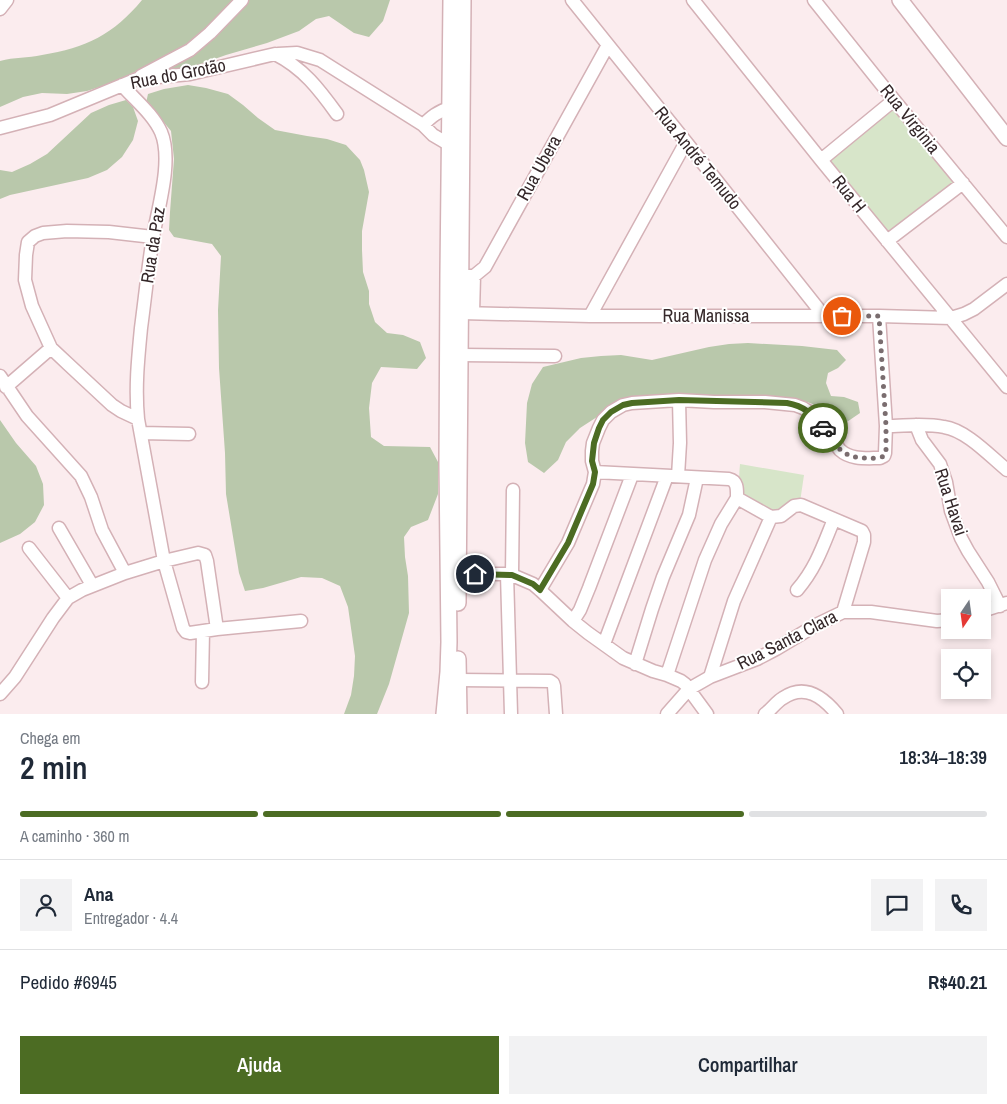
<!DOCTYPE html>
<html lang="pt">
<meta charset="utf-8">
<style>
body{margin:0;font-family:"Archivo Narrow",sans-serif;background:#f2f2f3;color:#1f2937;height:100vh;display:flex;flex-direction:column;font-size:19px;white-space:nowrap}
*{box-sizing:border-box;margin:0}
p{font-size:16px;color:#747a83}
.icon{flex:none;width:28px;height:28px;fill:none;stroke:currentColor;stroke-width:2;stroke-linecap:round;stroke-linejoin:round}
.map{position:relative;height:714px;overflow:hidden}
.details{display:flex;flex-direction:column;background:#fff;flex:1}
.details>*{flex:none}
.needle{width:32px;rotate:193deg}
.buttons{position:absolute;left:941px;top:589px;display:grid;gap:10px}
.buttons a{display:grid;place-items:center;width:50px;height:50px;border-radius:0px;background:#fff;box-shadow:0 2px 8px #0003;font-size:25px}
.pin{position:absolute;display:grid;place-items:center;width:42px;height:42px;color:#fff;margin:-21px;border:2px solid #fff;border-radius:50%;box-shadow:0 1px 5px #0007}
.courier{position:absolute;display:grid;place-items:center;width:50px;height:50px;margin:-25px;border:4px solid #4c6c23;border-radius:50%;background:#fff;color:#222;box-shadow:0 1px 6px #0007}
.summary em{font-style:normal;font-weight:600}
.summary div{display:flex;flex-direction:column-reverse}
.summary{display:flex;align-items:center;justify-content:space-between;height:85px;padding:0 20px}
h1{font-size:32px;font-weight:600;line-height:38px}
.bar{display:grid;grid-template-columns:repeat(4,1fr);gap:8px 5px;align-content:center;height:60px;padding:0 20px}
.bar i{height:6px;border-radius:4px;background:#e0e1e3}
.bar .current{background:#4c6c23}
.bar p{grid-column:span 4}
.line{display:flex;align-items:center;gap:12px;padding:0 20px;border-top:1px solid #e0e1e3}
.line div{flex:1}
.round{display:grid;place-items:center;flex:none;width:52px;height:52px;border-radius:0px;background:#f2f2f3}
.primary-button{display:flex;gap:10px;margin-top:auto;padding:10px 20px}
.primary-button a{flex:1;height:58px;border-radius:0px;background:#4c6c23;color:#fff;font-size:20px;font-weight:600;line-height:58px;text-align:center}
.primary-button a+a{background:#f2f2f3;color:#1f2937}
.map>svg:first-child{display:block}
.green{fill:#d7e5c9}
.forest{fill:#b9c8ab}
.lines{fill:none;stroke-linecap:round;stroke-linejoin:round}
.minor-casing{stroke:#d4b1b6;stroke-width:15}
.major-casing{stroke:#d4b1b6;stroke-width:18}
.minor{stroke:#fff;stroke-width:12}
.major{stroke:#fff;stroke-width:15}
.done{stroke:#7a6d6f;stroke-width:5;stroke-dasharray:0 9}
.route{stroke:#4c6c23;stroke-width:6}
.labels{text-anchor:middle;stroke-width:4;stroke-linejoin:round;paint-order:stroke}
.street-label{font-size:18px;fill:#35282a;stroke:#fff}
</style>
<div class="map">
<svg width="1007" height="714" viewBox="0 0 1007 714">
<rect width="100%" height="100%" fill="#fbecee"/>
<!-- green -->
<path class="green" d="M894,100L963,183L887,241L821,160Z
M740,464L804,475L800,502L775,513L742,497C738,486 739,475 740,464Z"/>
<!-- forest -->
<path class="forest" d="M142,0H390L383,21L369,37L354,33L329,16L316,19L299,31L267,43L226,55L189,68L170,69L168,57L109,84L87,91L67,94L42,93L23,97L0,107V61C14,57 28,58 42,55C86,48 114,34 142,0Z
M188,85L206,88L228,94L243,105L258,118L275,130L307,136L327,139L346,145L360,160L364,170L369,192L362,231V250L363,272L369,291V304L375,322L387,333L403,335L420,342L426,358L417,369L381,367L372,383L369,408L371,437L384,446L430,447L438,462V494L428,520L411,527L404,537L405,557L408,576L409,613L389,684L377,714H344L351,695L354,676L355,656L348,607L340,586L322,578L301,577L263,588L245,591L239,573L226,494L225,453L219,368L218,310L221,256L212,244L174,237L169,230L170,212L174,159L171,131L152,108L146,103L148,94L164,89Z
M126,100L133,107L138,121L133,140L122,157L107,170L88,178L10,195L0,199V170L12,172L30,164L47,154L91,113L109,105Z
M748,343L802,346L837,350L846,360L838,368L828,373L826,383L831,396L844,397L858,402L860,413L841,426C833,421 827,414 820,408C810,401 797,400 786,399L611,406L597,417L580,428L566,442L558,460L544,473L528,462L525,443L527,403L532,384L543,367L581,358L601,356L621,355L652,360L709,347L729,344Z
M0,420L16,443L36,466L43,484L44,505L35,522L20,534L0,543Z"/>
<g class="lines">
<defs>
<path id="minor" d="M572,0L686,142L824,316
M693,0L821,160L1007,387
M814,0L894,100L1007,237
M0,9L7,0
M278,54L297,53L320,60L423,125L433,135L450,145
M141,76L190,50L210,33L242,0
M122,85C135,100 153,114 161,132C173,160 158,208 153,237C148,268 145,298 141,328C138,359 135,388 138,419L164,561L183,628L186,632L190,633L217,629L301,621
M423,125C431,117 438,111 450,108
M0,128L50,115L137,79L190,74L275,54C303,68 319,89 337,114
M821,160L894,100
M887,241L963,183
M460,276H474L485,267L608,45
M461,313L590,316H879L951,318L964,314L974,309L1007,284
M473,313L474,276
M590,316L686,142
M460,355L555,356
M0,376L27,416L81,476L91,497L102,530L125,573
M6,387L51,348
M138,419L121,411L112,405L68,364L51,348L32,306L25,280L26,255L28,242L35,236L43,233L67,231L109,232L153,237
M916,425L922,440L940,464L946,482L951,511L961,538L968,551L988,582L1000,606
M886,426C905,426 925,423 944,427C966,430 990,456 1007,470
M141,433L189,434
M595,472L729,479C738,481 737,490 737,498L771,517L781,516L794,506L801,505L862,531L864,535V542L843,612
M678,476L680,443L679,400
M59,528L92,585
M29,548L68,598
M459,574H507L512,575L533,584L540,590L573,621L588,633L623,658L653,671L667,675L681,681L685,684L707,714
M507,574L511,714
M512,575L513,490
M540,590L568,543L593,484L595,472L592,461V451L593,443L599,428L603,420L611,412L623,405L632,403L679,400L714,402H765L795,405L803,408L814,415L840,450C851,460 866,458 880,458L884,456L885,453L886,426L879,316
M797,590C816,568 823,546 834,519
M982,611L1007,603
M573,621L580,610L589,588L632,475
M604,644L667,476
M635,664L652,609L663,577L689,515L697,478
M667,675L705,560L721,524L737,498
M710,677L734,601L771,517
M458,680L550,681L553,683L554,686L556,714
M202,682L203,631
M0,694L15,677L53,618L68,598L82,590L125,573L164,561L198,553L205,555L207,561L217,629
M667,714L689,689L710,677L757,659L776,649L816,625L843,612H871L937,621L950,620
M765,714C772,709 776,702 783,698C805,683 823,697 837,714"/>
<path id="major" d="M900,0L1007,138
M458,603L463,0
M458,659L459,714
M444,714L448,672L449,642L447,464L448,274L451,0"/>
</defs>
<!-- minor casing -->
<use href="#minor" class="minor-casing"/>
<!-- major casing -->
<use href="#major" class="major-casing"/>
<!-- minor -->
<use href="#minor" class="minor"/>
<!-- major -->
<use href="#major" class="major"/>
</g>
<g class="lines">
<!-- done -->
<path class="done" d="M823,428C843,456 846,459 880,458L884,456L886,453V426L879,316H842"/>
<!-- route -->
<path class="route" d="M475,574L512,575L533,584L540,590L568,543L593,484L595,472L592,461L594,443L599,428L603,420L611,412L623,405L632,403L679,400L787,403C804,406 813,414 823,428"/>
</g>
<g class="labels">
<!-- street labels -->
<g class="street-label">
<text transform="translate(178 74) rotate(-11)" y="6">Rua do Grotão</text>
<text transform="translate(910 119) rotate(51)" y="6">Rua Virginia</text>
<text transform="translate(698 158) rotate(51)" y="6">Rua André Temudo</text>
<text transform="translate(539 168) rotate(-61)" y="6">Rua Ubera</text>
<text transform="translate(849 194) rotate(51)" y="6">Rua H</text>
<text transform="translate(153 245) rotate(-81)" y="6">Rua da Paz</text>
<text x="706" y="322">Rua Manissa</text>
<text transform="translate(951 502) rotate(72)" y="6">Rua Havai</text>
<text transform="translate(787 640) rotate(-27)" y="6">Rua Santa Clara</text>
</g>
</g>
</svg>
<div class="buttons">
<a><svg class="needle" viewBox="-14 -14 28 28"><path d="M0-13l5 13h-10z" fill="#e53935"/><path d="M0 13l5-13h-10z" fill="#747a83"/></svg></a>
<a><svg class="icon" aria-label="locate" viewBox="0 0 24 24"><circle cx="12" cy="12" r="6"/><path d="M12 2v4M12 18v4M2 12h4M18 12h4"/></svg></a>
</div>
<div class="pin" style="left:842px;top:316px;background:#ea580c"><svg class="icon" aria-label="bag" viewBox="0 0 24 24"><path d="M5 8h14l-1 12H6zM9 8a3 3 0 0 1 6 0"/></svg></div>
<div class="pin" style="left:475px;top:574px;background:#1f2937"><svg class="icon" aria-label="home" viewBox="0 0 24 24"><path d="M3 11l9-7 9 7M6 9v11h12V9"/></svg></div>
<div class="courier" style="left:823px;top:428px"><svg class="icon" aria-label="car" viewBox="0 0 24 24"><path d="M5 17H2v-5l4-1 3-4h7l3 4 3 1v5h-3M9 17h6M6 11h13"/><circle cx="7" cy="17" r="2"/><circle cx="17" cy="17" r="2"/></svg></div>
</div>
<section class="details">
<div class="summary"><div><h1>2 min</h1><p>Chega em</p></div><em>18:34–18:39</em></div>
<div class="bar"><i class="current"></i><i class="current"></i><i class="current"></i><i></i><p>A caminho · 360 m</p></div>
<div class="line" style="height:90px"><a class="round"><svg class="icon" aria-label="person" viewBox="0 0 24 24"><circle cx="12" cy="8" r="4"/><path d="M4 21q1-7 8-7t8 7"/></svg></a><div><b>Ana</b><p>Entregador · 4.4</p></div><a class="round"><svg class="icon" aria-label="chat" viewBox="0 0 24 24"><path d="M4 5h16v11H9l-5 4z"/></svg></a><a class="round"><svg class="icon" aria-label="phone" viewBox="0 0 24 24"><path d="M5 4h4l2 5-3 2q2 4 5 5l2-3 5 2v4C11 20 4 13 5 4z"/></svg></a></div>
<div class="line" style="height:65px"><div>Pedido #6945</div><b>R$40.21</b></div>
<div class="primary-button"><a>Ajuda</a><a>Compartilhar</a></div>
</section>
